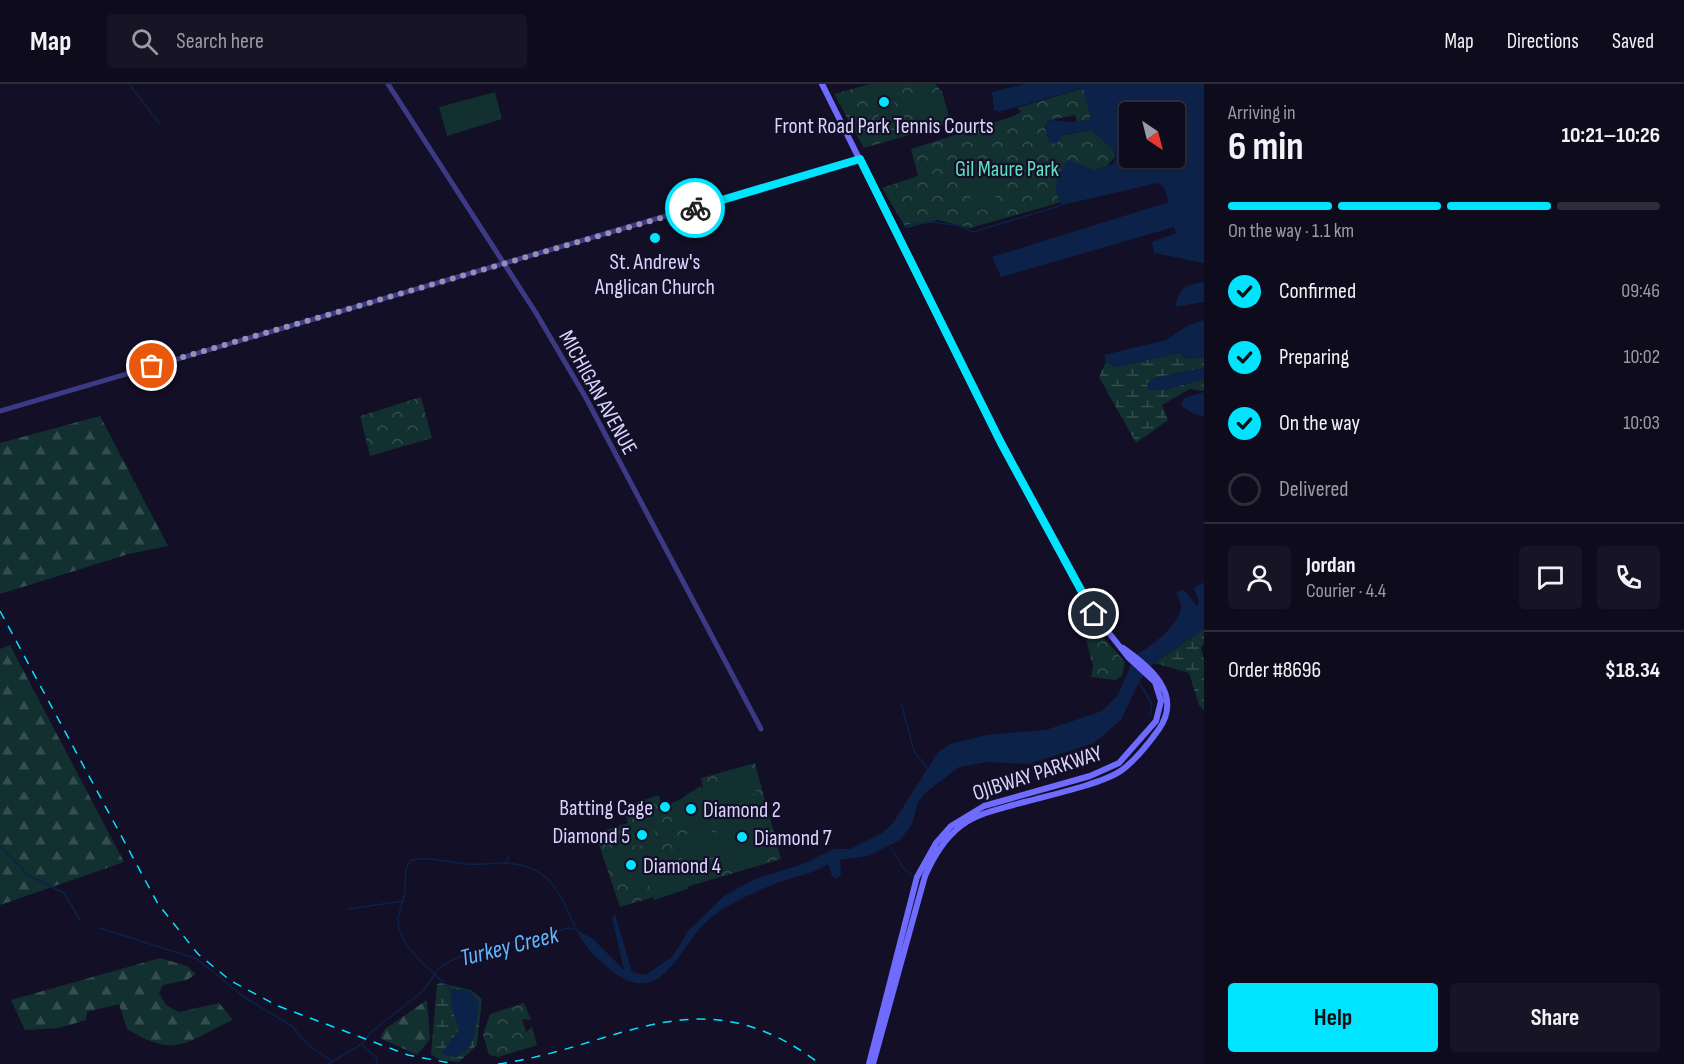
<!DOCTYPE html>
<meta charset="utf-8">
<style>
body{margin:0;font-family:"Sofia Sans Condensed",sans-serif;background:#171425;color:#f1f3f6;height:100vh;display:flex;flex-direction:column;font-size:22px;white-space:nowrap}
*{box-sizing:border-box;margin:0}
p{font-size:20px;color:#9b9ba3}
.icon{flex:none;width:33px;height:33px;fill:none;stroke:currentColor;stroke-width:2;stroke-linecap:round;stroke-linejoin:round}
.map{position:relative;flex:1;overflow:hidden}
.panel{display:flex;flex-direction:column;background:#0e0b1c;width:480px}
.panel>*{flex:none}
.needle{width:39px;rotate:145deg}
.buttons{position:absolute;left:1119px;top:18px;display:grid;gap:12px}
.buttons a{display:grid;place-items:center;width:66px;height:66px;border-radius:6px;background:#0e0b1c;box-shadow:0 2px 4px #0004,0 0 0 2px #2e2b3b;font-size:30px}
.pin{position:absolute;display:grid;place-items:center;width:51px;height:51px;color:#fff;margin:-26px;border:3px solid #fff;border-radius:50%;box-shadow:0 2px 6px #0007}
.courier{position:absolute;display:grid;place-items:center;width:60px;height:60px;margin:-30px;border:4px solid #00e5ff;border-radius:50%;background:#fff;color:#222;box-shadow:0 2px 8px #0007}
.summary em{font-style:normal;font-weight:700}
.summary div{display:flex;flex-direction:column-reverse}
.summary{display:flex;align-items:center;justify-content:space-between;height:102px;padding:0 24px}
h1{font-size:39px;font-weight:700;line-height:45px}
.bar{display:grid;grid-template-columns:repeat(4,1fr);gap:9px 6px;align-content:center;height:72px;padding:0 24px}
.bar i{height:8px;border-radius:4px;background:#2e2b3b}
.bar .active{background:#00e5ff}
.bar p{grid-column:span 4}
.line{display:flex;align-items:center;gap:15px;padding:0 24px;border-top:2px solid #2e2b3b}
.line div{flex:1}
.round{display:grid;place-items:center;flex:none;width:63px;height:63px;border-radius:6px;background:#171425}
ol{padding:0 24px;list-style:none}
li{display:flex;align-items:center;gap:18px;height:66px}
li p{margin-inline-start:auto}
li .icon{padding:6px;border-radius:50%;background:#00e5ff;color:#111;stroke-width:4}
li:last-child{color:#9b9ba3}
li i{width:33px;height:33px;border:3px solid #2e2b3b;border-radius:50%}
.cta{display:flex;gap:12px;margin-top:auto;padding:12px 24px}
.cta a{flex:1;height:69px;border-radius:6px;background:#00e5ff;color:#111;font-size:24px;font-weight:700;line-height:69px;text-align:center}
.cta a+a{background:#171425;color:#f1f3f6}
header{display:flex;align-items:center;gap:36px;box-sizing:border-box;height:84px;padding:0 30px;background:#0e0b1c;border-bottom:2px solid #2e2b3b}
header strong{font-size:28px}
nav{display:flex;gap:33px;margin-inline-start:auto;font-size:21px}
.search{width:420px;height:54px;background:#171425;display:flex;align-items:center;gap:15px;box-sizing:border-box;padding:0 21px;border-radius:6px;color:#9b9ba3;font-size:22px}
main{display:flex;flex:1;min-height:0}
.map>svg:first-child{display:block}
.forest{fill:url(#forest-firs)}
.wetland{fill:url(#wetland-marsh)}
.park{fill:url(#park-crowns)}
.garden{fill:#12302f}
.water{fill:#0c2248;fill-rule:evenodd}
.lines{fill:none;stroke-linecap:round;stroke-linejoin:round}
.stream{stroke:#0c2248;stroke-width:1.5}
.tertiary{stroke:#3d3a85;stroke-width:5}
.secondary{stroke:#6f6bff;stroke-width:6}
.rail{stroke:#00e5ff;stroke-width:1.5;stroke-dasharray:9 8;stroke-linecap:butt}
.done{stroke:#948fb3;stroke-width:6;stroke-dasharray:0 10.8}
.route{stroke:#00e5ff;stroke-width:8}
.poi-dot{fill:#00e5ff;stroke:#130f26;stroke-width:2}
.labels{text-anchor:middle;stroke-width:4.5;stroke-linejoin:round;paint-order:stroke}
.poi-label{font-size:22px;fill:#d9d4ff;stroke:#130f26;text-anchor:start}
.park-label{font-size:22px;fill:#5fe0c0;stroke:#130f26}
.street-label{font-size:22px;fill:#d9d4ff;stroke:#130f26}
.water-label{font-size:24px;font-style:italic;fill:#62b6ff;stroke:#130f26}
</style>
<header>
<strong>Map</strong>
<div class="search"><svg class="icon" aria-label="search" viewBox="0 0 24 24"><circle cx="10" cy="10" r="6"/><path d="M15 15l6 6"/></svg>Search here</div>
<nav><a>Map</a><a>Directions</a><a>Saved</a></nav>
</header>
<main>
<div class="map">
<svg width="1204" height="980" viewBox="0 0 1204 980">
<defs>
<pattern id="forest-firs" width="22" height="20" patternUnits="userSpaceOnUse" patternTransform="scale(1.5)"><rect width="22" height="20" fill="#12302f"/><path d="M5 1l3.5 6h-7zM16 11l3.5 6h-7z" fill="#344d4e"/></pattern>
<pattern id="wetland-marsh" width="20" height="14" patternUnits="userSpaceOnUse" patternTransform="scale(1.5)"><rect width="20" height="14" fill="#12302f"/><path d="M1 5h8M5 5V1M11 12h8M15 12V8" fill="none" stroke="#344d4e"/></pattern>
<pattern id="park-crowns" width="20" height="18" patternUnits="userSpaceOnUse" patternTransform="scale(1.5)"><rect width="20" height="18" fill="#12302f"/><path d="M2 6a3 3 0 1 1 6 0M12 15a3 3 0 1 1 6 0" fill="none" stroke="#344d4e"/></pattern>
</defs>
<rect width="100%" height="100%" fill="#130f26"/>
<!-- forest -->
<path class="forest" d="M100,332L168,462L129,470L0,510V359Z
M10,561L124,778L0,821V565Z
M160,874L187,882L196,890L187,896L163,901L159,909L166,921L179,928L219,919L233,936C186,957 177,976 127,945L119,920L87,928L86,936L59,944L25,946L11,916Z
M427,916L430,955L417,971L380,954L385,945Z"/>
<!-- wetland -->
<path class="wetland" d="M1179,269L1187,275L1204,273V284L1154,294L1164,306L1204,295V307L1190,305L1162,321L1168,336L1136,359L1099,293L1106,278L1115,283Z
M1204,545V560L1201,564L1204,576V627L1199,621L1189,589L1154,579Z
M441,899L471,906L482,915L477,961L459,978L440,976L431,970L437,900Z"/>
<!-- park -->
<path class="park" d="M870,0H935L942,8L951,39L864,64L834,10Z
M1084,4L1091,36L1077,38L1075,31L1050,36L1045,42L1048,54L1092,46L1113,65L1115,73L1107,82L1115,103L970,144L938,136L906,144L882,104L918,92L911,65L1011,33L1021,28L1017,24Z
M421,313L432,354L370,372L360,332Z
M1101,551L1125,578L1122,592L1115,596L1091,593L1093,582L1086,556Z
M755,679L781,775L620,823L595,749L628,739L623,723L659,711L662,724L703,704L701,694Z
M524,919L531,936L522,935L526,948L532,943L537,961L498,973L489,971L483,951L490,930Z"/>
<!-- garden -->
<path class="garden" d="M889,0L899,35L881,41L869,1Z
M495,8L502,35L447,52L439,23Z
M936,8L949,36L919,44L910,28L917,14Z
M988,87L998,121L975,128L965,94Z
M738,686L752,696L757,708L729,723L725,721L716,691Z
M701,702L713,738L673,745C671,720 681,713 701,702Z
M759,714L775,770L773,773L718,789C702,755 724,720 759,714Z
M652,731L657,761L626,762C628,745 635,736 652,731Z
M712,745C713,766 709,785 687,791L674,753Z
M612,762L651,771L640,807C618,799 611,785 612,762Z
M667,767L680,786L688,805L654,816L647,795L656,777Z"/>
<!-- water -->
<path class="water" d="M1025,0H1204V179L1154,169L1152,158L1176,149L1174,143L1001,193L992,173L1169,118L1163,102L1158,99L1062,121C1051,103 1056,93 1068,76L1095,86L1113,80L1116,73L1113,65L1092,46L1063,51L1056,60L1049,57L1046,43L1048,36L1077,38L1091,36L1083,4L999,28L994,26L992,8ZM1130,28H1174V74H1130Z
M1204,198V218L1175,223C1181,202 1183,202 1204,198Z
M1204,236V273L1187,275L1179,269L1115,283L1106,278L1104,271L1166,256L1187,242Z
M1204,284V295L1164,306H1148L1147,299L1154,294Z
M1204,308V332L1196,331L1181,322L1184,314Z
M1202,499H1204V545L1154,579L1139,598L1121,636L1094,659L1029,680L987,678L959,683L925,709L918,718L912,740L900,756L868,772L840,776L841,791L837,795L832,792L828,780C812,791 794,792 777,799C758,806 740,815 723,825C713,831 700,843 693,853C673,880 655,917 616,890C599,878 586,864 576,846L592,854L624,886L612,834L615,830L632,888L646,891L673,872L688,847L724,812L755,795L803,780L833,765H850L882,749L893,739L938,668L950,660L987,651L1046,646L1102,627L1118,611L1135,571C1149,565 1183,538 1181,521C1180,517 1178,512 1176,508L1184,506L1197,522L1199,518L1194,504Z
M453,905L469,907L479,917L475,950L469,964L456,974L441,970L459,946C455,933 450,921 451,906Z"/>
<g class="lines">
<!-- stream -->
<path class="stream" d="M129,0L160,40
M904,142L931,138L957,141L973,148L1062,121
M1139,598L1152,620L1150,632
M901,619L914,667L927,684
M0,762L28,791L64,809L80,836
M891,763L903,784L912,791
M506,779L509,772
M348,825L404,817
M100,844L197,875L244,913L292,942L308,961L332,977
M451,906C435,888 400,866 398,838C398,828 404,817 405,807C406,795 403,786 411,776C431,772 447,778 466,780C479,781 491,779 503,779C550,780 560,809 576,845
M362,961L377,974V980
M328,980L362,960L370,949L423,907L439,884L456,874L542,850L569,844L577,846"/>
<!-- tertiary -->
<path class="tertiary" d="M388,0L536,229L586,314L761,645
M0,327L860,75"/>
<!-- secondary -->
<path class="secondary" d="M822,0L974,306L1065,478L1094,530L1128,573L1155,598L1161,617L1156,637L1119,679L1090,692L984,722L951,742L936,759L917,793L869,980
M873,980L925,792C934,772 944,755 962,741C977,730 996,726 1013,721C1041,713 1101,701 1122,686C1137,675 1149,659 1159,645C1183,610 1150,583 1123,564"/>
<!-- rail -->
<path class="rail" d="M0,527L158,820L198,870L231,897L278,922L408,971L455,980
M498,980C621,963 699,888 820,980"/>
</g>
<g class="lines">
<!-- done -->
<path class="done" d="M152,282L695,124"/>
<!-- route -->
<path class="route" d="M695,124L860,75L1001,359L1094,530"/>
</g>
<!-- markers -->
<g class="poi-dot">
<circle cx="884" cy="18" r="6"/>
<circle cx="655" cy="154" r="6"/>
<circle cx="665" cy="723" r="6"/>
<circle cx="691" cy="725" r="6"/>
<circle cx="642" cy="751" r="6"/>
<circle cx="742" cy="753" r="6"/>
<circle cx="631" cy="781" r="6"/>
</g>
<g class="labels">
<!-- poi labels -->
<g class="poi-label">
<text x="884" y="49" text-anchor="middle">Front Road Park Tennis Courts</text>
<text x="655" y="185" text-anchor="middle">St. Andrew's<tspan x="655" dy="25">Anglican Church</tspan></text>
<text x="653" y="731" text-anchor="end">Batting Cage</text>
<text x="703" y="733">Diamond 2</text>
<text x="630" y="759" text-anchor="end">Diamond 5</text>
<text x="754" y="761">Diamond 7</text>
<text x="643" y="789">Diamond 4</text>
</g>
<!-- park labels -->
<g class="park-label">
<text x="1007" y="92">Gil Maure Park</text>
</g>
<!-- street labels -->
<g class="street-label">
<text transform="translate(599 308) rotate(61)" y="8">MICHIGAN AVENUE</text>
<text transform="translate(1037 688) rotate(-18)" y="8">OJIBWAY PARKWAY</text>
</g>
<!-- water labels -->
<g class="water-label">
<text transform="translate(509 862) rotate(-14)" y="8">Turkey Creek</text>
</g>
</g>
</svg>
<div class="buttons">
<a><svg class="needle" viewBox="-14 -14 28 28"><path d="M0-13l5 13h-10z" fill="#e53935"/><path d="M0 13l5-13h-10z" fill="#9b9ba3"/></svg></a>
</div>
<div class="pin" style="left:152px;top:282px;background:#ea580c"><svg class="icon" aria-label="bag" viewBox="0 0 24 24"><path d="M5 8h14l-1 12H6zM9 8a3 3 0 0 1 6 0"/></svg></div>
<div class="pin" style="left:1094px;top:530px;background:#1f2937"><svg class="icon" aria-label="home" viewBox="0 0 24 24"><path d="M3 11l9-7 9 7M6 9v11h12V9"/></svg></div>
<div class="courier" style="left:695px;top:124px"><svg class="icon" aria-label="bike" viewBox="0 0 24 24"><circle cx="6" cy="16" r="4"/><circle cx="18" cy="16" r="4"/><path d="M6 16l4-8h5l3 8M10 8l3 8H6M13 5h3"/></svg></div>
</div>
<section class="panel">
<div class="summary"><div><h1>6 min</h1><p>Arriving in</p></div><em>10:21–10:26</em></div>
<div class="bar"><i class="active"></i><i class="active"></i><i class="active"></i><i></i><p>On the way · 1.1 km</p></div>
<ol>
<li><svg class="icon" aria-label="check" viewBox="0 0 24 24"><path d="M5 12l5 5 9-10"/></svg>Confirmed<p>09:46</p></li>
<li><svg class="icon" aria-label="check" viewBox="0 0 24 24"><path d="M5 12l5 5 9-10"/></svg>Preparing<p>10:02</p></li>
<li><svg class="icon" aria-label="check" viewBox="0 0 24 24"><path d="M5 12l5 5 9-10"/></svg>On the way<p>10:03</p></li>
<li><i></i>Delivered</li>
</ol>
<div class="line" style="height:108px"><a class="round"><svg class="icon" aria-label="person" viewBox="0 0 24 24"><circle cx="12" cy="8" r="4"/><path d="M4 21q1-7 8-7t8 7"/></svg></a><div><b>Jordan</b><p>Courier · 4.4</p></div><a class="round"><svg class="icon" aria-label="chat" viewBox="0 0 24 24"><path d="M4 5h16v11H9l-5 4z"/></svg></a><a class="round"><svg class="icon" aria-label="phone" viewBox="0 0 24 24"><path d="M5 4h4l2 5-3 2q2 4 5 5l2-3 5 2v4C11 20 4 13 5 4z"/></svg></a></div>
<div class="line" style="height:78px"><div>Order #8696</div><b>$18.34</b></div>
<div class="cta"><a>Help</a><a>Share</a></div>
</section>
</main>
